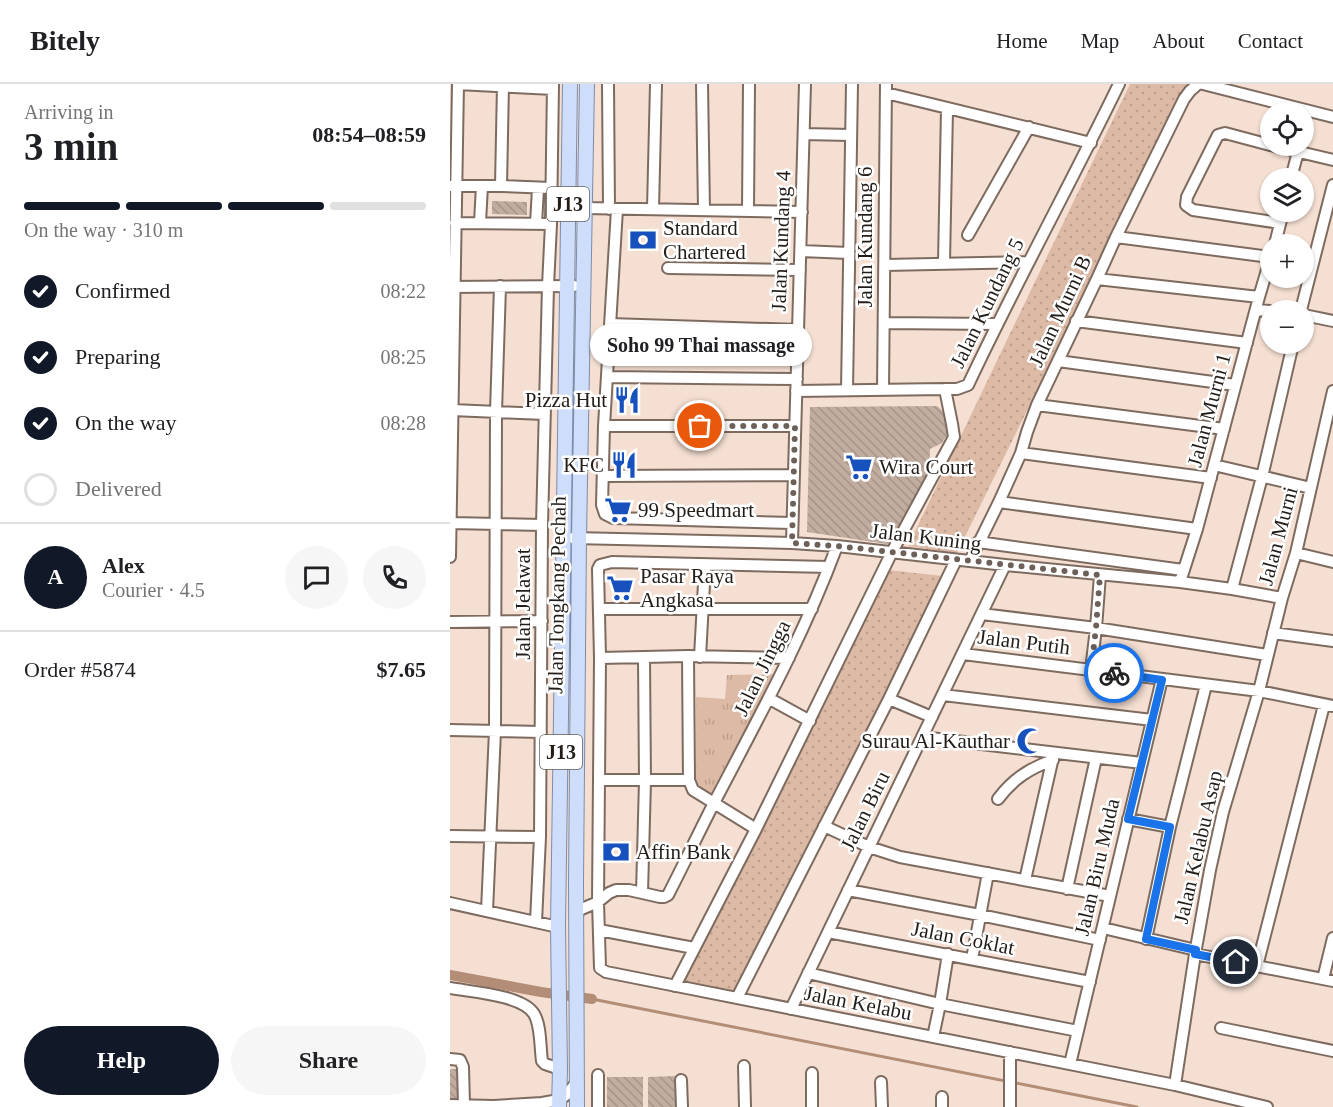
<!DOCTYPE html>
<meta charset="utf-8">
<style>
body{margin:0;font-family:"Times New Roman",serif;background:#f6f6f6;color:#202124;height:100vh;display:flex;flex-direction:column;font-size:22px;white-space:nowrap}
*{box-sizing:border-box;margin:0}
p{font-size:20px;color:#757577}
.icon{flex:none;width:33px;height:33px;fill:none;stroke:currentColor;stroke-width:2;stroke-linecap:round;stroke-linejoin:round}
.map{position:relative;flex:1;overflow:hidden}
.drawer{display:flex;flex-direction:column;background:#fff;width:450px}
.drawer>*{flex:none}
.tools{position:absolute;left:810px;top:18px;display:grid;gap:12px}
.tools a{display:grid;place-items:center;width:54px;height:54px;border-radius:50%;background:#fff;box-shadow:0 2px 4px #0004;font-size:30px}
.pin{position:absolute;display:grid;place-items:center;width:51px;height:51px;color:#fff;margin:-26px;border:3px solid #fff;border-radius:50%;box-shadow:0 2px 6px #0007}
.courier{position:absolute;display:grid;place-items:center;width:60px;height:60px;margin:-30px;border:4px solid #1a73e8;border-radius:50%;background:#fff;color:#222;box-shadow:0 2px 8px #0007}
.bubble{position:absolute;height:42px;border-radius:21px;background:#fff;box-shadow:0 2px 4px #0004;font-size:20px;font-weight:800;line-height:42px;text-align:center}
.summary em{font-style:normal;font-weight:800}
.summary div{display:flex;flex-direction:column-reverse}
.summary{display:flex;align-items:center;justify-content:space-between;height:102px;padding:0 24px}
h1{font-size:39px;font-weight:800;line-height:45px}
.bar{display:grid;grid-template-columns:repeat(4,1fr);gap:9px 6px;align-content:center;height:72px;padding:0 24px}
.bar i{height:8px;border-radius:4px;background:#e0e0e0}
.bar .on{background:#111827}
.bar p{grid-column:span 4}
.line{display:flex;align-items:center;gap:15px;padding:0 24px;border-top:2px solid #e0e0e0}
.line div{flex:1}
.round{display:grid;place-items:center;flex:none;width:63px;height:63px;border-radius:32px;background:#f6f6f6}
ol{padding:0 24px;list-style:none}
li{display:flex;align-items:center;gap:18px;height:66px}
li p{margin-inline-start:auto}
li .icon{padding:6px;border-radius:50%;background:#111827;color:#fff;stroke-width:4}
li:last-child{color:#757577}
li i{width:33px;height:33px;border:3px solid #e0e0e0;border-radius:50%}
.action{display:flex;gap:12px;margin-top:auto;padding:12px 24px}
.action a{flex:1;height:69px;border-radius:36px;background:#111827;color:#fff;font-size:24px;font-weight:800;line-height:69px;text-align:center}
.action a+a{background:#f6f6f6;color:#202124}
header{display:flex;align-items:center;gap:36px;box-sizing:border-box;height:84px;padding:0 30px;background:#fff;border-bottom:2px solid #e0e0e0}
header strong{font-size:28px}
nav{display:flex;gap:33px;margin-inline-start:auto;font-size:21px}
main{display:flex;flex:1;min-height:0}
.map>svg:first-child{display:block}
.grass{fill:url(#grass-dots)}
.park{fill:url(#park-tufts)}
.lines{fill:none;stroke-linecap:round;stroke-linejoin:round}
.stream{stroke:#b48d76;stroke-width:3}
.canal{stroke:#b48d76;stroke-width:10}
.building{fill:url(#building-back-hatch)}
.minor-casing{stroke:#7e6b60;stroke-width:14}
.major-casing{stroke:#7d8ca8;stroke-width:16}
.minor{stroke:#fff;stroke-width:10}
.major{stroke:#cedefa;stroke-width:14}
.done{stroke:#6c6058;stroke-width:6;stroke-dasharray:0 10.8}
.route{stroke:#1a73e8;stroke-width:8}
.labels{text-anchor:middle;stroke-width:5;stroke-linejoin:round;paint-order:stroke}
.shield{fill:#fff;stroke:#65605d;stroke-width:1.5}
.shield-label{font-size:20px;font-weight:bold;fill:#231c17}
.poi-label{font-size:21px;fill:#231c17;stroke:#fff;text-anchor:start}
.street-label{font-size:21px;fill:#231c17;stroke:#fff}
</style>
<header>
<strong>Bitely</strong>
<nav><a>Home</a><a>Map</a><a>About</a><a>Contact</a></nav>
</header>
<main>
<section class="drawer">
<div class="summary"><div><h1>3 min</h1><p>Arriving in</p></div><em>08:54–08:59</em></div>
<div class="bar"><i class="on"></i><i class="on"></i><i class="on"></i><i></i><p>On the way · 310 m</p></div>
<ol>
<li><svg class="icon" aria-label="check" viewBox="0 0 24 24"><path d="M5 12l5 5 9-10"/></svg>Confirmed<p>08:22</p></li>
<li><svg class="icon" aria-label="check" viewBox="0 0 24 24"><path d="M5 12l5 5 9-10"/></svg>Preparing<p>08:25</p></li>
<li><svg class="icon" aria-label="check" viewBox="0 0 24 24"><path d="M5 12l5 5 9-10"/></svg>On the way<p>08:28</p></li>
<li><i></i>Delivered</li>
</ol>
<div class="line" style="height:108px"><b class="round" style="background:#111827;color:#fff">A</b><div><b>Alex</b><p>Courier · 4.5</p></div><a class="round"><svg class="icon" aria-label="chat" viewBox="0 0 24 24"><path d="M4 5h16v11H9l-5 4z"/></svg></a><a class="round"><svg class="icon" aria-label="phone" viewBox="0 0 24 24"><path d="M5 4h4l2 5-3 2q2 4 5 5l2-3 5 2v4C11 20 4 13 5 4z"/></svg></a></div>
<div class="line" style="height:78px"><div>Order #5874</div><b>$7.65</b></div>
<div class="action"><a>Help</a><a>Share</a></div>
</section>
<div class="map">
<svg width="883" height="1023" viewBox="0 0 883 1023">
<defs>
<pattern id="grass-dots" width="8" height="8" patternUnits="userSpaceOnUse" patternTransform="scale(1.5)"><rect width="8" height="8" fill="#ddbaa5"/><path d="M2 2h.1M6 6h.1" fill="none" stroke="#bd9f8d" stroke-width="1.8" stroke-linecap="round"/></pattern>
<pattern id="park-tufts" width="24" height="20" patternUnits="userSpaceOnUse" patternTransform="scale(1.5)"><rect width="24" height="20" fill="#ddbaa5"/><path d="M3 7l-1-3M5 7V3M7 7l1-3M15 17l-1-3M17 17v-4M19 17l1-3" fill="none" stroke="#bd9f8d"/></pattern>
<pattern id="building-back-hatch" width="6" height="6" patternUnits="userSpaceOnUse" patternTransform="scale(1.5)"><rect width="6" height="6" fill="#c1aca0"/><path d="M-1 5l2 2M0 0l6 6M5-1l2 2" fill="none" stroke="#a69389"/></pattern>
</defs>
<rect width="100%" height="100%" fill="#f5dfd2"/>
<!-- grass -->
<path class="grass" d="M680,0H741L734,7L507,469L458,462Z
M438,486L493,492L285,913L230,902Z"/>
<!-- park -->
<path class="park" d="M325,590L267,712L247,708L246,695V613L275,615L277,591Z"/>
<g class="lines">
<!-- stream -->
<path class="stream" d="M142,915L687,1023"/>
<!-- canal -->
<path class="canal" d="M0,891L91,908L142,915"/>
</g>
<!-- building -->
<path class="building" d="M42,117L77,118V131L42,130Z
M487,322L499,333L500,346L492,359L480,365L479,391L443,461L357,448L360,323Z
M0,985H8L7,1014H0Z
M226,992V1023H198V993Z
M157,993H193V1023H157Z"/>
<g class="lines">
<defs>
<path id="minor" d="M8,0L103,5
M158,0L159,125
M252,0L254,126
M753,0L883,33
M436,9L641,59
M354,50L401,51
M820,61L775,49L768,51L737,113L736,121L743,126L830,139
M824,62L883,76
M841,94L848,68
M0,102H51L101,104
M51,102L53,0
M134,124L352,128
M167,125L154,342L152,421L155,430L163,434L342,439
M203,125L206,0
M298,127L299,0
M30,138L32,102
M5,139L101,140
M86,140L88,104
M518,151L579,43
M666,153L820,173
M825,160L833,128
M351,167L399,169
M494,179L497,25
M435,181L579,178
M218,184L350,186
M647,195L809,213
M0,203L124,202
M806,226L820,227
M851,226L883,101
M854,231L883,237
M626,237L797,259
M435,239L547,240
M160,240L348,246
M608,277L785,301
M157,293L347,295
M397,306L402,0
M433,306L436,0
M346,307L495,305H507L518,301C566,199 620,101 669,0
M587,321L774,345
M2,326L95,330
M154,342H345
M571,369L761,394
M764,381L861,404
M153,392L344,391
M549,418L747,445
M1,439L92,441
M123,454L342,459L387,462L555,481L730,498L782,505L832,514
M528,458L733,486
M342,459L355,0
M846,469L883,478
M0,473L8,0
M520,477L549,418L571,369L577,348L587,321L647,195L666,153L734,15L740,7L748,0
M379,483L162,478L150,481L148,485L150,574L148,818L150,884L156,888L725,1001L817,1023
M730,498L747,445L809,213L820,176
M782,505L812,393L843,260
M149,525H362
M532,530L646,544L817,571
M0,538L92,537
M823,549L883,557
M513,570L809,607L883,622
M238,572L239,696L243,706L306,745
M250,573L255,481
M150,574L238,572L339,574
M641,586L646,544L650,491
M493,611L702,636
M320,615L360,637
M439,615L482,633
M0,646L91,648
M472,653L692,679
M149,696H239
M548,715C563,695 580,684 603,676
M678,735L720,743
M374,742L419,763L450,773L660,812
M0,752L90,753
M575,796L604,669
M617,805L646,674
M398,806L530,831L650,856
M192,809L195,697L194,573
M0,819L108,843
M37,827L45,647L46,328L50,202
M127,827L148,818L159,809L166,806H179L210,813H214L218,811C234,780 249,748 265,717C309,633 354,551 387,462
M86,838L90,753L92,441L98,202L101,140L103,0
M653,844L746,866
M149,846L244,864
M378,848L640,898
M696,855L720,743L756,601
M745,870L883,897
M522,875L538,789
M807,882L874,621
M358,889L490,920L628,947
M873,895L883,854
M225,902L306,745L442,468L504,353L502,340L495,305
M0,904C21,908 73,911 84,930C91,941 90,963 92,977L95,980L110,985
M287,914L439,615L506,476
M341,925L555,481
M771,944L883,967
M483,953L490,920L498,870
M560,968V1023
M0,975L10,976L13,983L14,1021
M620,980L712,595
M294,982L295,1023
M362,989V1023
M231,996L232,1023
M431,998L432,1023
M725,1001L745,870L760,786L773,728L809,607L832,514L846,469L883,307
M492,1013V1023
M0,1021L44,1022L92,1019L109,1016L116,1011L127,998
M148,1023V991"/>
<path id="major" d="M109,1023L110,985L108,843L120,0
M127,1023L126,798L129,454L137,0"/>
</defs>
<!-- minor casing -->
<use href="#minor" class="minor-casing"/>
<!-- major casing -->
<use href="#major" class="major-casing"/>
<!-- minor -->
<use href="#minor" class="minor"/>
<!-- major -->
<use href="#major" class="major"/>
</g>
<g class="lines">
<!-- done -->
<path class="done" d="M250,342H345L342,459L387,462L650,491L646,544L641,586L664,589"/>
<!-- route -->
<path class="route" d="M664,589L712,596L678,735L720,743L696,855L746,866L745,870L786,878"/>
</g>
<!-- icons -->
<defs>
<symbol id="bank-bare" viewBox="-9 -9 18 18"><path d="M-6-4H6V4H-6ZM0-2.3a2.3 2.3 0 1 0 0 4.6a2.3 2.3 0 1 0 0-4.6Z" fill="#1751bd" stroke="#fff" stroke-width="2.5" paint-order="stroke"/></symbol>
<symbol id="restaurant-bare" viewBox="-9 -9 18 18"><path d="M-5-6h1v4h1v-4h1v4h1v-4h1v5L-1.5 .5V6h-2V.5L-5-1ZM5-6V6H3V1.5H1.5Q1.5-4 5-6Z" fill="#1751bd" stroke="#fff" stroke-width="2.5" paint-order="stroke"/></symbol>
<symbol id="supermarket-bare" viewBox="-9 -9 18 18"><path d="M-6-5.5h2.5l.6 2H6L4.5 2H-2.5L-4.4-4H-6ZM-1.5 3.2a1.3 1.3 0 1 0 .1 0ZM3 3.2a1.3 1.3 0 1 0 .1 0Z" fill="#1751bd" stroke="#fff" stroke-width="2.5" paint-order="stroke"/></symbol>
<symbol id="mosque-bare" viewBox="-9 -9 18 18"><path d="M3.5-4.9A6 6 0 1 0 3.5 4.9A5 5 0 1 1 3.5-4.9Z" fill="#1751bd" stroke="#fff" stroke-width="2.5" paint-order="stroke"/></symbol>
</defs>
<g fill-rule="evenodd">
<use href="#bank-bare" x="174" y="137" width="38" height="38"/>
<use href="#restaurant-bare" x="158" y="297" width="38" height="38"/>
<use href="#restaurant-bare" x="155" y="362" width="38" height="38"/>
<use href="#supermarket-bare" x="390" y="364" width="38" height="38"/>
<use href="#supermarket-bare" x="149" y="407" width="38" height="38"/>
<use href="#supermarket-bare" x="151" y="485" width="38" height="38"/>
<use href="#mosque-bare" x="561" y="638" width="38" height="38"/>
<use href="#bank-bare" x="147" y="749" width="38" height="38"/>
</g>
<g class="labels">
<!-- shield labels -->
<g class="shield">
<rect x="97" y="103" width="42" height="34" rx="4.5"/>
<rect x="90" y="651" width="42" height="34" rx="4.5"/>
</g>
<g class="shield-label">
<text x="118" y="127">J13</text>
<text x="111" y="675">J13</text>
</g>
<!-- poi labels -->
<g class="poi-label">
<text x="213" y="151">Standard<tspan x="213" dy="24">Chartered</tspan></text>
<text x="157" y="323" text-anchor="end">Pizza Hut</text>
<text x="154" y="388" text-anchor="end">KFC</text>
<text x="429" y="390">Wira Court</text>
<text x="188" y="433">99 Speedmart</text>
<text x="190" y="499">Pasar Raya<tspan x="190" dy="24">Angkasa</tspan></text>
<text x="560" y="664" text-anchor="end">Surau Al-Kauthar</text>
<text x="186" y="775">Affin Bank</text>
</g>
<!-- street labels -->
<g class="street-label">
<text transform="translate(415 153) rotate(-90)" y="7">Jalan Kundang 6</text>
<text transform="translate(331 157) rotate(-88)" y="7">Jalan Kundang 4</text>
<text transform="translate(537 219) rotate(-64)" y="7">Jalan Kundang 5</text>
<text transform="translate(610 227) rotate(-65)" y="7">Jalan Murni B</text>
<text transform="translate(759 326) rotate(-75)" y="7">Jalan Murni 1</text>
<text transform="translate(828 452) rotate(-75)" y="7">Jalan Murni</text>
<text transform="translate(476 453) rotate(7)" y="7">Jalan Kuning</text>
<text transform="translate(107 511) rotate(-89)" y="7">Jalan Tongkang Pechah</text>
<text transform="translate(73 520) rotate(-90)" y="7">Jalan Jelawat</text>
<text transform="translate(574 558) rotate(7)" y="7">Jalan Putih</text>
<text transform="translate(312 584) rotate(-64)" y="7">Jalan Jingga</text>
<text transform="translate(415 727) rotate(-64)" y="7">Jalan Biru</text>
<text transform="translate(748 763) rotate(-77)" y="7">Jalan Kelabu Asap</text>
<text transform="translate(647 783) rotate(-77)" y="7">Jalan Biru Muda</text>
<text transform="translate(513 854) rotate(11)" y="7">Jalan Coklat</text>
<text transform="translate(408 919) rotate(11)" y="7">Jalan Kelabu</text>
</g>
</g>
</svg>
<div class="tools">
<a><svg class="icon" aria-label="locate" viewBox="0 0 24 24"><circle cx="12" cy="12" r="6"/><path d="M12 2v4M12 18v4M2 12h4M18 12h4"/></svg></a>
<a><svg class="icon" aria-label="layers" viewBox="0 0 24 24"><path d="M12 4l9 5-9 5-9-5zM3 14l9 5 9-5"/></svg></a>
<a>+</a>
<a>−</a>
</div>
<div class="pin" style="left:250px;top:342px;background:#ea580c"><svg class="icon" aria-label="bag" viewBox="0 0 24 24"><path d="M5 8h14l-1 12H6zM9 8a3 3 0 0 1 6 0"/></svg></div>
<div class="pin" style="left:786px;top:878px;background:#1f2937"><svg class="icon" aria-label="home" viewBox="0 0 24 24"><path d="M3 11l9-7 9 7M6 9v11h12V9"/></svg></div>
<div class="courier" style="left:664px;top:589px"><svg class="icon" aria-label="bike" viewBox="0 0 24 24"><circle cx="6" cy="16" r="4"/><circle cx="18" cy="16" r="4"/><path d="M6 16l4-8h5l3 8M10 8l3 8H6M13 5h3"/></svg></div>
<div class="bubble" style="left:140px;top:240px;width:222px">Soho 99 Thai massage</div>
</div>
</main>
